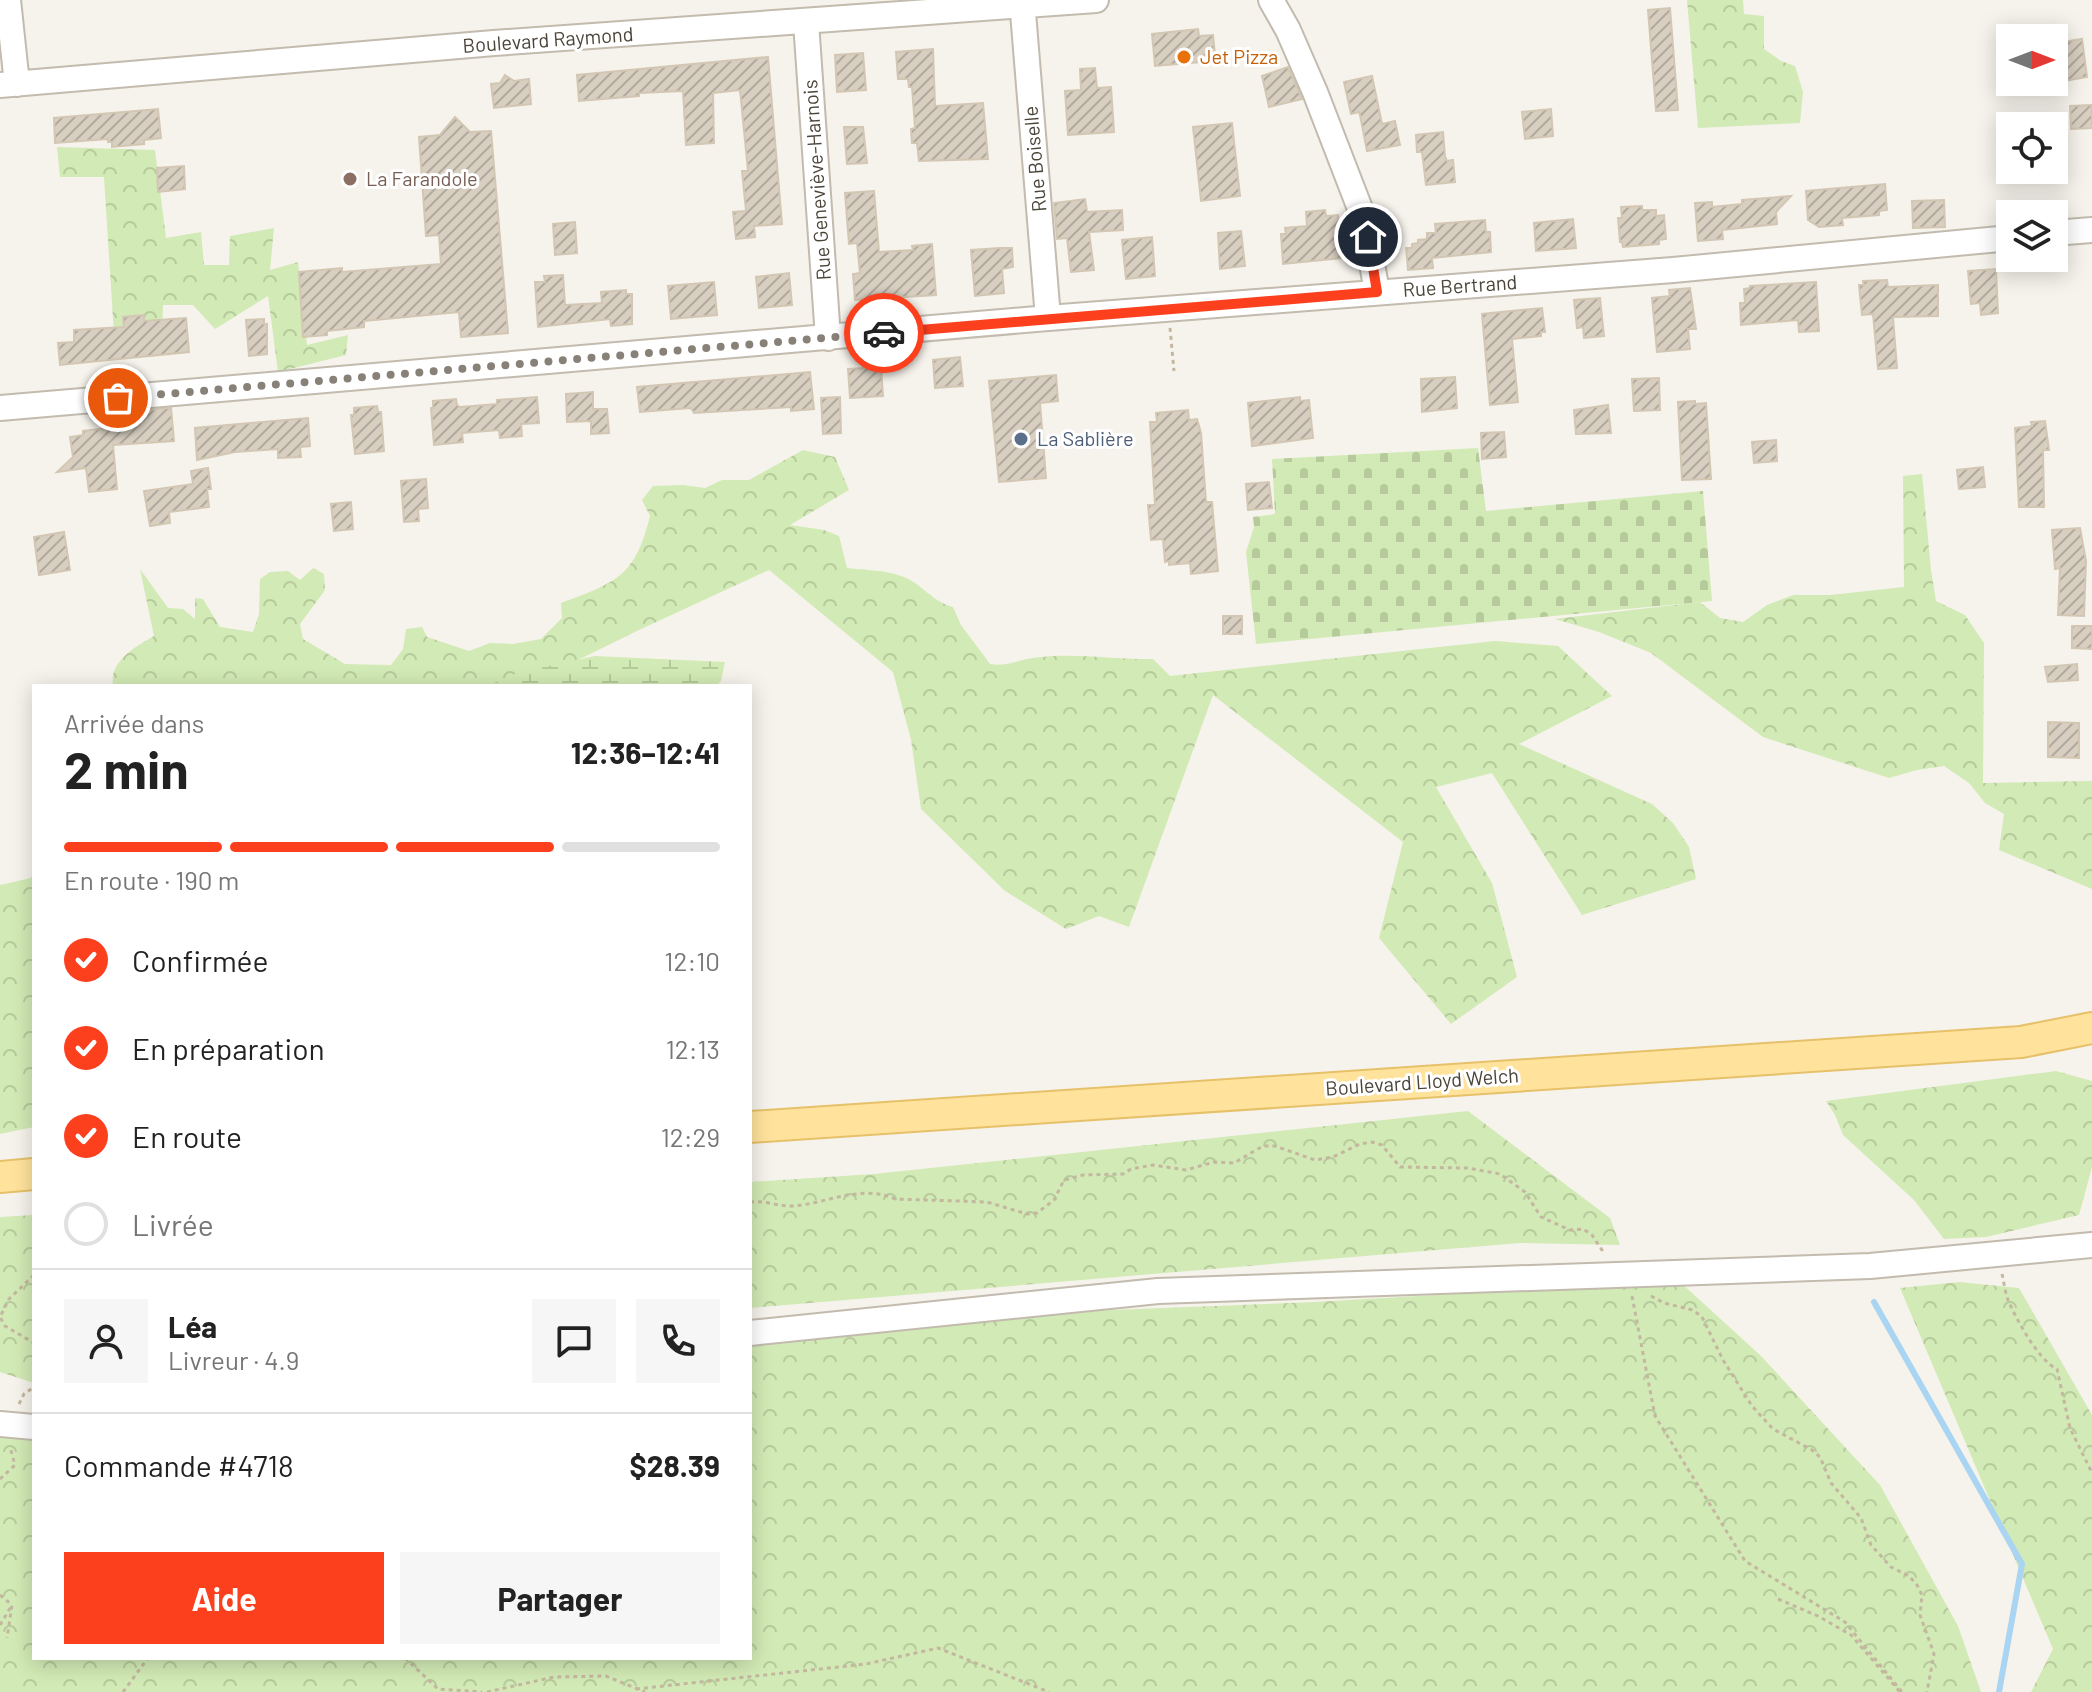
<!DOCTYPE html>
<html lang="fr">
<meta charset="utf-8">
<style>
body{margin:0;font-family:Barlow,sans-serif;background:#f6f6f6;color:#222;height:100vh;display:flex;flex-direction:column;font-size:30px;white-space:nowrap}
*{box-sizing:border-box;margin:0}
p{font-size:26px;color:#767676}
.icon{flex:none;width:44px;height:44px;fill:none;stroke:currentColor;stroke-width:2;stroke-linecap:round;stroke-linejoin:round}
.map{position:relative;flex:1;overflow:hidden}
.details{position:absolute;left:32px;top:684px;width:720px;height:976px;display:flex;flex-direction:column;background:#fff;border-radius:0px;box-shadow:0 4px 20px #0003}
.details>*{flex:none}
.needle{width:52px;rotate:90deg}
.controls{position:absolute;left:1996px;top:24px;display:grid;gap:16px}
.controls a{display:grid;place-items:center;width:72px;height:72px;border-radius:0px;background:#fff;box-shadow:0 4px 20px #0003;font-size:40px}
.pin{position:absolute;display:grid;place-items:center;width:68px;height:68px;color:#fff;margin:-34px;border:4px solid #fff;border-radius:50%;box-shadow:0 2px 8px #0007}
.courier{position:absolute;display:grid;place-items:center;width:80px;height:80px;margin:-40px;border:6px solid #fc3f1d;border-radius:50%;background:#fff;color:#222;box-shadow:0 2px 10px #0007}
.headline em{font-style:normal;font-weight:700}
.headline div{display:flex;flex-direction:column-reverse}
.headline{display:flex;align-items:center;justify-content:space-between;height:136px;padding:0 32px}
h1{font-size:52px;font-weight:700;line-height:60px}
.bar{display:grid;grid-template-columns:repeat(4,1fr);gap:12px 8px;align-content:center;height:96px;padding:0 32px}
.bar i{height:10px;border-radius:6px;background:#e0e0e0}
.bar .active{background:#fc3f1d}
.bar p{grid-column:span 4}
.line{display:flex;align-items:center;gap:20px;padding:0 32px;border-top:2px solid #e0e0e0}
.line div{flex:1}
.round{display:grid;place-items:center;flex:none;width:84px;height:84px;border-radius:0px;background:#f6f6f6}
ol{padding:0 32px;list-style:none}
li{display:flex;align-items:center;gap:24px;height:88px}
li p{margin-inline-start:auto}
li .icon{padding:8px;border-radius:50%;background:#fc3f1d;color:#fff;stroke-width:4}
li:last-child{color:#767676}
li i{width:44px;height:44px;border:4px solid #e0e0e0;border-radius:50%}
.cta{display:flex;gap:16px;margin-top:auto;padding:16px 32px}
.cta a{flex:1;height:92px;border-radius:0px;background:#fc3f1d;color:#fff;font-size:32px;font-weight:700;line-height:92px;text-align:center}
.cta a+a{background:#f6f6f6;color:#222}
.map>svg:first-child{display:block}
.forest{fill:url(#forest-crowns)}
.wetland{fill:url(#wetland-marsh)}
.cemetery{fill:url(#cemetery-stones)}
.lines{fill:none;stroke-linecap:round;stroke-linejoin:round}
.stream{stroke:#a9d4f2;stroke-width:6}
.building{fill:url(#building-hatch);stroke:#d3c7b4;stroke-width:2}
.minor-casing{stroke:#c2bbae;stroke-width:28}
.major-casing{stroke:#e6c16a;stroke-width:34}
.path{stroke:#c4b79f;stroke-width:3;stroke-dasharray:4 4;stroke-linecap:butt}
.minor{stroke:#fff;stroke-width:24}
.major{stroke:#ffe39c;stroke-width:30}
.done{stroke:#878178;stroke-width:8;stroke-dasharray:0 14.4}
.route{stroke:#fc3f1d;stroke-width:10}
.food-dot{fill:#e8710a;stroke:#fff;stroke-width:3}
.education-dot{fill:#8d6e63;stroke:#fff;stroke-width:3}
.service-dot{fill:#5c6f8a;stroke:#fff;stroke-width:3}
.labels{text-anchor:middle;stroke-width:6;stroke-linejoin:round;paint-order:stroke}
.street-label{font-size:20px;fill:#4b4439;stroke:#fff}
.food-label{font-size:20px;fill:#c56008;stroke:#fff;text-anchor:start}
.education-label{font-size:20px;fill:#785e54;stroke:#fff;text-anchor:start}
.service-label{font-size:20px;fill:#4e5e75;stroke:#fff;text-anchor:start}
</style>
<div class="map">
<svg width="2092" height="1692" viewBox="0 0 2092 1692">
<defs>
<pattern id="forest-crowns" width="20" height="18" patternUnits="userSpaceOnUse" patternTransform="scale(2)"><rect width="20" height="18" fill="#d2eab5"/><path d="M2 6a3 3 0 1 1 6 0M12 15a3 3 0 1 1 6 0" fill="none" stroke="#b6ca9c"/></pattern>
<pattern id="wetland-marsh" width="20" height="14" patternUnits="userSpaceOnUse" patternTransform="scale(2)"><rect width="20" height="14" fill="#d2eab5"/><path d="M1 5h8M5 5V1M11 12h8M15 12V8" fill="none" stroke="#b6ca9c"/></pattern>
<pattern id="cemetery-stones" width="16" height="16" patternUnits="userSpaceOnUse" patternTransform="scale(2)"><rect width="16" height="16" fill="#d2eab5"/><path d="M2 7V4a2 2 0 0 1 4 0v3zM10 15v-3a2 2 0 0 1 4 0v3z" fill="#b6ca9c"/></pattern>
<pattern id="building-hatch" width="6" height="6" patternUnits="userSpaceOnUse" patternTransform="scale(2)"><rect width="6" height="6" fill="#d8cfc1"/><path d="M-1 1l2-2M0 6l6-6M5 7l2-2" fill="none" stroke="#b1aa9e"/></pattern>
</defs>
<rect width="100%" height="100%" fill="#f6f3ec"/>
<!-- forest -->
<path class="forest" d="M1687,0H1743L1744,14L1764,16V49L1781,61L1795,66L1803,92L1800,123L1698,128Z
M57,147L155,150L166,238L201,232L204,265H229L230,236L274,228L270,270L298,262L307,345L348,335L346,355L278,372L268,296L215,329L193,305H163L162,339L114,335L104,177H60Z
M803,450L835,457L849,490L790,525L824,530L839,536L847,568C865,570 887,570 904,577C923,585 933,602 953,607L961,625L990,664C1010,667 1016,660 1033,658C1073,652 1114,660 1153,659L1170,676L1495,641L1558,646L1612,696L1519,744L1652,804L1673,823L1689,847L1696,879L1582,915L1492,773L1436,787L1492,883L1517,977L1451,1024L1379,938L1403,842L1213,695L1129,927L1099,916L1066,929L1005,891L921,809L911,740L893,672L769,570L641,629L525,686H113C109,661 135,647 154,636L140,569L168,608L183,609L195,619V598L203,599L220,627L253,632L259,614L260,579L270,572L288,571L300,580L313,568L324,574L325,590L300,624L303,639L345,664L391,665L403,649L406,629L422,627L427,637L469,651L490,643L513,644L541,639L562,618L561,603C618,582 635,576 650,516L642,500L653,486L683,485L705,488L722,480H749Z
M1922,474L1931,570L1936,601L1965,615L1984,643L1983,783L2092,781V889L1999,850L2004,814L1985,803L1969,783L1944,766L1917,770L1889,778L1763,737L1651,653L1599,632L1555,619L1700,602L1720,618L1743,622L1767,605L1793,595H1830L1904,587L1903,476Z
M34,870V1127L0,1134V885L31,878Z
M2056,1071L2092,1081V1167L2079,1215L1986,1237L1944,1239L1914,1200L1843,1135L1835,1115L1826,1101Z
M1468,1111L1610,1218L1620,1245L1520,1243L750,1308V1182L874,1174Z
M34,1215V1383L0,1372V1217Z
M1679,1281L1761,1356L1880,1485L1958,1626L1981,1692H0V1416L34,1424V1658H750V1332L959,1316L1315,1302Z
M1959,1282L2019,1288L2092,1415V1692H2031L2053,1649L1900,1288Z"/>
<!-- wetland -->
<path class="wetland" d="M595,656L725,662L721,681L716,686H487L517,673Z"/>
<!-- cemetery -->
<path class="cemetery" d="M1478,448L1486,511L1703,491L1712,601L1256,644L1246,552L1254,527L1253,517L1275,514L1272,459Z"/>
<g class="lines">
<!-- stream -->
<path class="stream" d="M1874,1302L2022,1564L1999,1692"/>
</g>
<!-- building -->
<path class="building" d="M1670,8L1678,110L1656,111L1648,10Z
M1198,29L1199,36L1213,35L1215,55L1201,57V62L1155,66L1152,34Z
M2082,39L2087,77L2064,81L2056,43Z
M933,49L935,106L983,103L988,159L919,161L917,143H912L911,129L915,128L912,87H909L908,79H898L896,52Z
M863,53L866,90L837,92L835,55Z
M768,57L782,224L754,226L755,237L736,239L733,212L746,211L742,171H748L740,90L713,93L714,143L686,145L683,91L639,93V96L579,101L577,75Z
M1288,67L1302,99L1269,107L1262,76Z
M1095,68L1097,88L1111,87L1114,132L1068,135L1065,91L1081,90L1080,69Z
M505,75L514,81L529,79L531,104L494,108L491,84L500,83Z
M1372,76L1382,124L1395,121L1400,145L1367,151L1360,115L1359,112L1351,114L1344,82Z
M2092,105V128L2071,129L2070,106Z
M158,109L161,138L144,140V144L112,147V142H108V139L55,143L54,118Z
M1551,109L1553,136L1525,139L1522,112Z
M455,117L470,132L491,131L508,333L461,337L459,312L364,321V327L327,331V335L303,337L299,272L342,268V272L441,264L439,235L426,236L419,137L440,135Z
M1232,123L1240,196L1201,201L1193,127Z
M844,127H863L867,163L847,164Z
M1443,132L1445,156L1447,161L1453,160L1455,182L1426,185L1422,152H1417L1416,135Z
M184,166L185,189L158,192L157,168Z
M1885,184L1887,210L1879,211V215L1842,218L1843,225L1819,227L1808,220L1806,191Z
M874,191L879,252L913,250L912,246L932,244L936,295L855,300L853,274L860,273L857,243L849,244L845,193Z
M1791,196L1776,212L1777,224L1722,230L1723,239L1698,241L1695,203L1712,202V207L1742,204V200Z
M1085,199L1087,212L1122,210L1123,230L1089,232L1094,270L1071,272L1067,238L1057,239L1054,203Z
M1944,200L1945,227L1913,228L1912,201Z
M1642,206V210H1656V216L1664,215L1666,239L1659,240V244L1623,247L1622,242H1620L1618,218H1622L1621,207Z
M1325,210L1326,216L1338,215L1342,258L1283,264L1281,234H1286L1285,228L1307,226L1306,212Z
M1573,219L1576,248L1536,251L1534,223Z
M1485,220L1486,232H1490L1491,252L1432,258L1433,268L1408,270L1406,248H1412V244L1418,243V240L1427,239V233H1436L1435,224Z
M575,222L577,253L555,255L553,224Z
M1241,231L1245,266L1220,269L1218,233Z
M1152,237L1155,276L1126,279L1122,240Z
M1000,248H1012L1013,267L1002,269L1004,293L975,296L971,250Z
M1996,269L1998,313L1981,315L1980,303L1971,304L1968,271Z
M789,273L792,305L759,308L756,277Z
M563,275L565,305L602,303L601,292L626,290V294H632V324L611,326L610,319L538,327L535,282H545L544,276Z
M1887,280L1888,287L1938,285V316L1893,317L1897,368L1878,369L1873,314L1862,315L1859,285H1864L1863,281Z
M714,282L717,315L671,319L668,286Z
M1816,282L1819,331L1799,332L1798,320L1741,325L1740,303H1745L1744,289L1750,288V286Z
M1690,288L1696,329H1688L1690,349L1657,352L1652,298L1670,296L1669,290Z
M1600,298L1604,336L1584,338L1583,327L1577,328L1574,300Z
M1542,308L1545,332H1541V336L1512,339L1518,402L1490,405L1482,314Z
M144,315V321L186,318L189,352L60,365L58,343L74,342V330L124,327L123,317Z
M264,319V324H267V354L249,356L246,320Z
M960,357L963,386L935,388L933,360Z
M881,367L883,396L850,398L848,369Z
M810,372L814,409L791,411V407L694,413L691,408L640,412L637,387Z
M1056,375L1058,401L1040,403L1046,478L999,482L989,381Z
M1455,377L1457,408L1422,412L1421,379Z
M1659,378L1660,410L1634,411L1632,379Z
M593,392V409H607L609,433L591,434V421L567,422L566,394Z
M537,397L539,423L521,424L522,436L500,438L499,430L462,433L463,442L434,445L431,408H433V401L456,399L457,405L460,407L497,404V400Z
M840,397L841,433L823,434L821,398Z
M1300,397V401L1309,400L1313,438L1252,446L1248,403Z
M1695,401V404L1706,403L1711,479L1682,480L1678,402Z
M1608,405L1611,433L1576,434L1574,410Z
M377,406L378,412H381L384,451L355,454L351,415H354V408Z
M171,408L174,441L113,445L117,489L89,492L86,468L57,472L73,457L70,437L83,435V431L132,425L131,422L136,421L135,411Z
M1188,410L1189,420L1197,419L1201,433L1206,502H1212L1218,571L1191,574L1190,563L1169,565V561L1165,562L1163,539L1151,540L1148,505H1155L1150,422H1157L1156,413Z
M308,418L310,446L300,447L301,457L278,458V449L235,452L197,460L195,428Z
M2045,421L2049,450H2043L2044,507H2019L2015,428L2032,426L2031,422Z
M1504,432L1506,457L1482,459L1481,433Z
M1776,440L1777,461L1754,463L1752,442Z
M1983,467L1985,487L1959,489L1957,470Z
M208,468L211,489H207L209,507L169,512L170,523L150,526L144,491L193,484L191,471Z
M426,479L428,508L418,509L419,521L404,522L401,481Z
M1269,482L1272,508L1248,510L1246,484Z
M351,502L353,529L334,531L331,504Z
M2080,528L2086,561L2084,616L2058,615L2060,568L2055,569L2052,530Z
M64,532L70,570L39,575L34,537Z
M1223,616H1242V634H1223Z
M2072,626H2092V649L2072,648Z
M2077,664L2078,680L2048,682L2045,667Z
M2048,722L2079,723V758L2048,757Z"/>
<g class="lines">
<defs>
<path id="minor" d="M8,0L17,84
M1022,0L1048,318
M1271,0L1288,30L1315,92L1364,219L1377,292
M806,22L828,338
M0,85L494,43L1096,0
M2054,233L2092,230
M0,408L1048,318L1673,270L2010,238
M750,1333L1158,1291L1870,1266L2092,1245
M0,1424L34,1427"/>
<path id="major" d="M750,1127L2021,1042L2092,1028
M0,1177L34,1174"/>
</defs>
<!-- minor casing -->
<use href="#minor" class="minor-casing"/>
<!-- major casing -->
<use href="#major" class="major-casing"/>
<!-- path -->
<path class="path" d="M1170,328L1174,371
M750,1202C766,1200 779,1207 794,1206C827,1203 862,1184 895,1199L987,1202L1027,1214L1037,1213L1054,1200L1064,1180L1083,1175L1123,1174L1131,1169L1153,1165L1186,1170L1214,1162L1234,1163L1263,1146H1275L1315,1160L1333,1157L1360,1144L1372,1142L1382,1145L1400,1167L1468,1168L1500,1174L1525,1192L1541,1217L1570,1230L1583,1229L1592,1235L1604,1253
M2002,1274C2004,1282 2005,1292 2008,1300C2016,1319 2039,1361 2057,1369L2070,1428L2092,1473
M34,1275L9,1299L0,1317L5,1326L34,1343
M1632,1296L1655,1416L1745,1561L1845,1622L1902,1692
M1651,1296L1664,1303L1693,1310L1702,1317L1723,1360L1752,1406L1773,1429L1812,1450L1820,1457L1831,1483L1861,1518L1871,1545L1891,1567L1909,1576L1917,1585L1922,1595L1920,1615L1934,1654L1927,1692
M19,1404L24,1394L34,1387
M0,1479L15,1465L10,1447
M0,1595L12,1605
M1778,1599L1818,1616L1851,1635L1900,1692
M0,1625L12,1605L7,1638
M405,1658L438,1689L482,1692
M636,1689L866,1664L938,1648L1049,1692
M123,1692L148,1658
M487,1692L554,1677L606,1676L645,1692"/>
<!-- minor -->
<use href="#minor" class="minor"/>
<!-- major -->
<use href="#major" class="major"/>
</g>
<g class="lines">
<!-- done -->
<path class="done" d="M118,398L884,333"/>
<!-- route -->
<path class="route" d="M884,333L1377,292L1368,237"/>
</g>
<!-- markers -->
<circle class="food-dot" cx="1184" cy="57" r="8"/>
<circle class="education-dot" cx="350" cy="179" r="8"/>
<circle class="service-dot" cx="1021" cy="439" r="8"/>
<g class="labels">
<!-- street labels -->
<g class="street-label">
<text transform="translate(548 40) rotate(-4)" y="7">Boulevard Raymond</text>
<text transform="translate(1035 159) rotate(-95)" y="7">Rue Boiselle</text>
<text transform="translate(817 180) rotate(-94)" y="7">Rue Geneviève-Harnois</text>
<text transform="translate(1460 286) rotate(-4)" y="7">Rue Bertrand</text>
<text transform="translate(1422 1082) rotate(-4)" y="7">Boulevard Lloyd Welch</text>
</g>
<!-- food labels -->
<g class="food-label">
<text x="1200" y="64">Jet Pizza</text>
</g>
<!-- education labels -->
<g class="education-label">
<text x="366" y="186">La Farandole</text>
</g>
<!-- service labels -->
<g class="service-label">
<text x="1037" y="446">La Sablière</text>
</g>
</g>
</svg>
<div class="controls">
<a><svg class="needle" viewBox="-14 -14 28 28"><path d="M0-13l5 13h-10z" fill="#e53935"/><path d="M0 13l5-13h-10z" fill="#767676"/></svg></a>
<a><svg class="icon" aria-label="locate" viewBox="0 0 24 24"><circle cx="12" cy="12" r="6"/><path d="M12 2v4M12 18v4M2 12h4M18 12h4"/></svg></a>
<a><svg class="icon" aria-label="layers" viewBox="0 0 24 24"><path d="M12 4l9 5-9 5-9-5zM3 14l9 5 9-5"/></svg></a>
</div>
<div class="pin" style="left:118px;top:398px;background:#ea580c"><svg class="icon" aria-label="bag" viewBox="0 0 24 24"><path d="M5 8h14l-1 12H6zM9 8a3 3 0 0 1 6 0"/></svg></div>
<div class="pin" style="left:1368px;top:237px;background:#1f2937"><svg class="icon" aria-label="home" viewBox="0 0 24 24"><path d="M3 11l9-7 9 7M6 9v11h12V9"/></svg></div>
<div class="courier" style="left:884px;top:333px"><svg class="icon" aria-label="car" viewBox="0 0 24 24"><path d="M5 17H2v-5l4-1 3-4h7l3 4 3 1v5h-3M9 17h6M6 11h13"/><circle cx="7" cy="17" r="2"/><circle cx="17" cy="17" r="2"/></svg></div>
<section class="details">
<div class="headline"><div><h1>2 min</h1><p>Arrivée dans</p></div><em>12:36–12:41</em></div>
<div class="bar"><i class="active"></i><i class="active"></i><i class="active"></i><i></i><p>En route · 190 m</p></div>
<ol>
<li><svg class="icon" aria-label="check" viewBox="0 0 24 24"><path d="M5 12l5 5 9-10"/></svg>Confirmée<p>12:10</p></li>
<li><svg class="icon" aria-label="check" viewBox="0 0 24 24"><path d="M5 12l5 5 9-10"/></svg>En préparation<p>12:13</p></li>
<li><svg class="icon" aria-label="check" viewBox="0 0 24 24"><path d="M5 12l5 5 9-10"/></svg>En route<p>12:29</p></li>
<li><i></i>Livrée</li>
</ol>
<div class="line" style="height:144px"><a class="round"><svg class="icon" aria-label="person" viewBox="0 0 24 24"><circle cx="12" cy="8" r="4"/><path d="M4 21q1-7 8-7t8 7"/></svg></a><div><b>Léa</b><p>Livreur · 4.9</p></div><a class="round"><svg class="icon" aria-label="chat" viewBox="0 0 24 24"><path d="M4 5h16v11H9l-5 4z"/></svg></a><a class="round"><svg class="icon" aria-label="phone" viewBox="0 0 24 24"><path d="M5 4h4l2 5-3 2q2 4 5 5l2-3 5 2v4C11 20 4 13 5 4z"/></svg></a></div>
<div class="line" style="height:104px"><div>Commande #4718</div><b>$28.39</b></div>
<div class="cta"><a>Aide</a><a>Partager</a></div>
</section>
</div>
